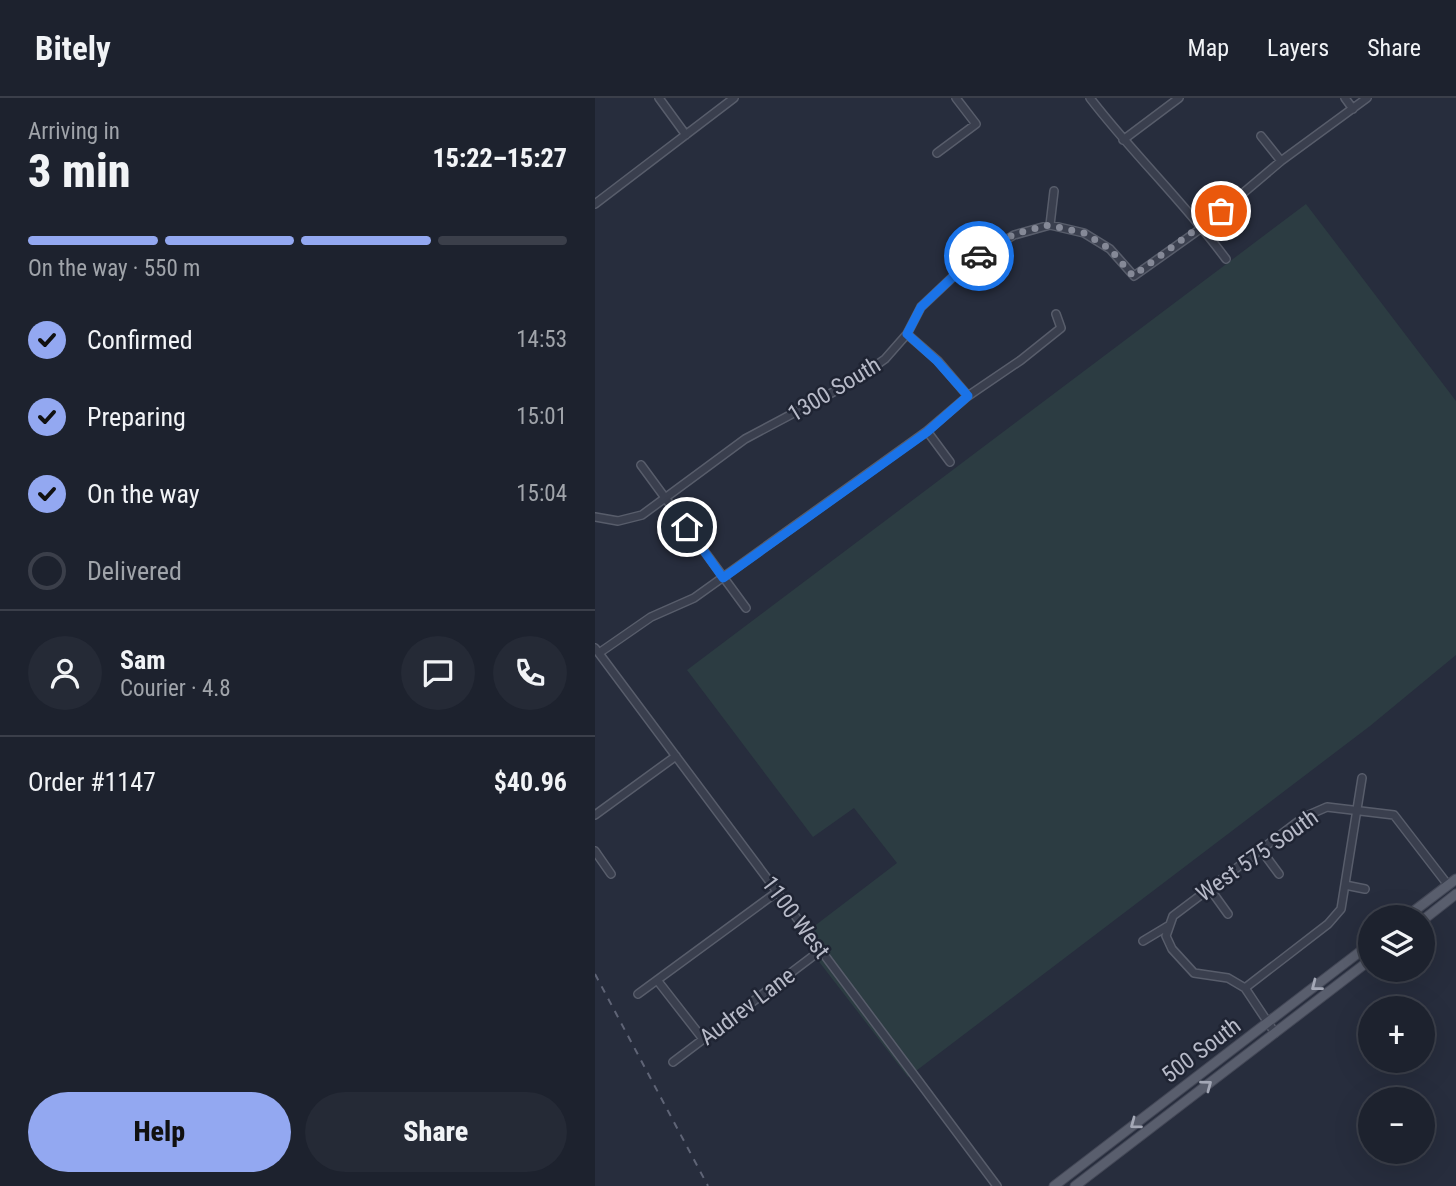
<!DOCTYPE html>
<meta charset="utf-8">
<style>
body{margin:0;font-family:"Roboto Condensed",sans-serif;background:#252a36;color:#f1f3f6;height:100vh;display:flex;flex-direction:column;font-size:26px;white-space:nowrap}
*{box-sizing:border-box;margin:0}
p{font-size:23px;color:#a0a4aa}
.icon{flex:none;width:38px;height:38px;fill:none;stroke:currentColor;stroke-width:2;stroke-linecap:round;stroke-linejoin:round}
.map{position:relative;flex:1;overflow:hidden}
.panel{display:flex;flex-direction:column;background:#1d222e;width:595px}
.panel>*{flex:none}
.tools{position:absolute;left:763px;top:807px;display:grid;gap:14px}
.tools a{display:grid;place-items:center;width:77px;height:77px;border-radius:50%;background:#1d222e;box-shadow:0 7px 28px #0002,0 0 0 2px #3b3f4a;font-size:35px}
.pin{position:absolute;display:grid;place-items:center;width:60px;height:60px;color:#fff;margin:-30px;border:4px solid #fff;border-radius:50%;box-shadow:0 2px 7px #0007}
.courier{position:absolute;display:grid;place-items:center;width:70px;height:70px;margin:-35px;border:5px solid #1a73e8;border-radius:50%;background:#fff;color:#222;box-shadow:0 2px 9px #0007}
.overview em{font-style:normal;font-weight:800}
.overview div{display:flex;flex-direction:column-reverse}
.overview{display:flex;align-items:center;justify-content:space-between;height:119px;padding:0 28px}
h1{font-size:46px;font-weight:800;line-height:52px}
.bar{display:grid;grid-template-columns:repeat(4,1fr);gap:10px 7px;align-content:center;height:84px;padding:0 28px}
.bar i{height:9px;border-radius:5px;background:#3b3f4a}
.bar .selected{background:#93a8f1}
.bar p{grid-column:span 4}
.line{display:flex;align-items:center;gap:18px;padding:0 28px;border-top:2px solid #3b3f4a}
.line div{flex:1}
.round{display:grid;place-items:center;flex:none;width:74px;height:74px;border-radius:37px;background:#252a36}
ol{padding:0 28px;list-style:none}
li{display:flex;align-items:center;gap:21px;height:77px}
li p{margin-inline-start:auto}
li .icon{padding:7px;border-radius:50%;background:#93a8f1;color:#111;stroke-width:4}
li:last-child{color:#a0a4aa}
li i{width:38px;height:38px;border:4px solid #3b3f4a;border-radius:50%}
.cta{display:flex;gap:14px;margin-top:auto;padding:14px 28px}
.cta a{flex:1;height:80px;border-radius:42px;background:#93a8f1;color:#111;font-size:28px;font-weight:800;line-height:80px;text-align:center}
.cta a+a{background:#252a36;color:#f1f3f6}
header{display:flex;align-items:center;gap:42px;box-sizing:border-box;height:98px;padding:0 35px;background:#1d222e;border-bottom:2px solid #3b3f4a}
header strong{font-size:33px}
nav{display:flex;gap:38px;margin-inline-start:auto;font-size:24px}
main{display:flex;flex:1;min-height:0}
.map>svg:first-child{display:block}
.green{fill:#2c3c42}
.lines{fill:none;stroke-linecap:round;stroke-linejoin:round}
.minor-casing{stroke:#585d6b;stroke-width:10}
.major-casing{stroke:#444857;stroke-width:11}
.minor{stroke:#3a3f4e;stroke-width:7}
.major{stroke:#595e6d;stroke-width:9}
.rail{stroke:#5f6476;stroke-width:2;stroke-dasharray:7 7;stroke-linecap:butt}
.oneway{stroke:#a4a8b6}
.done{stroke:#858997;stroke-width:7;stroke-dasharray:0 12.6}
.route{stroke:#1a73e8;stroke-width:9}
.labels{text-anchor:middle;stroke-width:5;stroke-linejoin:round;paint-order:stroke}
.street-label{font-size:23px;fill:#b7bac8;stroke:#1f2433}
</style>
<header>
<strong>Bitely</strong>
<nav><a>Map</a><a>Layers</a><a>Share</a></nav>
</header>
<main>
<section class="panel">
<div class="overview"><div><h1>3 min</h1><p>Arriving in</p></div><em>15:22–15:27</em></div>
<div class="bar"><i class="selected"></i><i class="selected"></i><i class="selected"></i><i></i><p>On the way · 550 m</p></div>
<ol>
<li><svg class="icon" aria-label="check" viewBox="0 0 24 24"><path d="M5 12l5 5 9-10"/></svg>Confirmed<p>14:53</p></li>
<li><svg class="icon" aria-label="check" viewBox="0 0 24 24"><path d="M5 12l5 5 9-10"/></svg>Preparing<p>15:01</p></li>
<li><svg class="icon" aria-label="check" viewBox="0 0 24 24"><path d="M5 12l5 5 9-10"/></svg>On the way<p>15:04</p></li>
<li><i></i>Delivered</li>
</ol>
<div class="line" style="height:126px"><a class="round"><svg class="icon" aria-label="person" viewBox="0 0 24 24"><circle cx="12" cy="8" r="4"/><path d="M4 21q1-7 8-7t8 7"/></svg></a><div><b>Sam</b><p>Courier · 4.8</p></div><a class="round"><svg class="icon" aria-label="chat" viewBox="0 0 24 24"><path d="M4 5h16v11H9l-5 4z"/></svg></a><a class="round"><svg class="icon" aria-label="phone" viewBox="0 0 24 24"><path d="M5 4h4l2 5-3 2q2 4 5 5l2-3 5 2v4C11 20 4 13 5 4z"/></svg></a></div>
<div class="line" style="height:91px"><div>Order #1147</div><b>$40.96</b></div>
<div class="cta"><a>Help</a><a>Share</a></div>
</section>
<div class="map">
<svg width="861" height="1088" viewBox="0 0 861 1088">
<rect width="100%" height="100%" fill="#272d3d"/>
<!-- green -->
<path class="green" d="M711,106L861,303V557L775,628L313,979L205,839L302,765L259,710L218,739L92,572Z"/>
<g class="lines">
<defs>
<path id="minor" d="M64,0L91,37
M495,0C538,56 589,104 631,161
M750,0L758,11
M666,38L686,63
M528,42L584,0
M342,55L381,26L361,0
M0,106L139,0
M455,127L459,93
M312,236L343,263L373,298
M332,333L355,364
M46,367L151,510
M0,419L23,423L47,417L150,341L259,283L290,261L312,236L326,209L362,175L382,159L419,137L455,127L489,135L515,151L539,178L608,129L686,63L772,0
M0,550L402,1088
M4,555L56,519L99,500L332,333L373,298L426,262L466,230L461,216
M0,717L81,658
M0,753L16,776
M667,753L684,776
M750,787L770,791
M615,791L633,816
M548,843L573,828
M62,882L108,941
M650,890L733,826L746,811L767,680
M43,896L182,794
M680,935L650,890L633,880L599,875L577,851L571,838L578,818L709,719L732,709L799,717L853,787
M78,964L226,852"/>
<path id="major" d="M811,819L861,781
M828,822L861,796
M459,1088L775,846
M480,1088L775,862"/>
</defs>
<!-- minor casing -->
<use href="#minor" class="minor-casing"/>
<!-- major casing -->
<use href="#major" class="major-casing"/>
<!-- minor -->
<use href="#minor" class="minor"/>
<!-- major -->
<use href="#major" class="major"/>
<!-- rail -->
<path class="rail" d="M0,876L113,1088"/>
</g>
<!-- one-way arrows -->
<defs><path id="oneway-chevron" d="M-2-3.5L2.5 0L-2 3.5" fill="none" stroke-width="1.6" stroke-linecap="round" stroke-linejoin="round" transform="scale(1.75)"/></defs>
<g class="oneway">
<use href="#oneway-chevron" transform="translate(721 888) rotate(142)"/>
<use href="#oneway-chevron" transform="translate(612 987) rotate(-37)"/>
<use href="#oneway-chevron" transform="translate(540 1026) rotate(143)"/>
</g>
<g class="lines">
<!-- done -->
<path class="done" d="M384,158L419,136L454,127L489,135L515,151L538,178L626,113"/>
<!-- route -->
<path class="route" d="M92,429L128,480L332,334L373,298L342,263L312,236L326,209L362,175L384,158"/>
</g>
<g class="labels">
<!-- street labels -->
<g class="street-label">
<text transform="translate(239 291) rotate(-31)" y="8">1300 South</text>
<text transform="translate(662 757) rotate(-35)" y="8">West 575 South</text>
<text transform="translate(201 819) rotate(53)" y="8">1100 West</text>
<text transform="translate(152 908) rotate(-37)" y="8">Audrev Lane</text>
<text transform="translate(606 952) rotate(-37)" y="8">500 South</text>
</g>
</g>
</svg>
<div class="tools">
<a><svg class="icon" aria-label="layers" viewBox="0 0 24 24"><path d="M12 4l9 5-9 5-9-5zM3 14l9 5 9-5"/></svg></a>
<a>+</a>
<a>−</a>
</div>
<div class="pin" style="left:626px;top:113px;background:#ea580c"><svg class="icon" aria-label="bag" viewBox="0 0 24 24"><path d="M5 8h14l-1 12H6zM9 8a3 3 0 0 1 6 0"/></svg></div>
<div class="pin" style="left:92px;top:429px;background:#1f2937"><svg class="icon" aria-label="home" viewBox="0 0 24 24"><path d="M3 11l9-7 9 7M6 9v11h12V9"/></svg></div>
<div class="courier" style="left:384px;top:158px"><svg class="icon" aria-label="car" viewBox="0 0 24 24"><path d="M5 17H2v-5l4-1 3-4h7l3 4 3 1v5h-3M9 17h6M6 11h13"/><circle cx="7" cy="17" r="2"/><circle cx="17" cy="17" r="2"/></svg></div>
</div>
</main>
